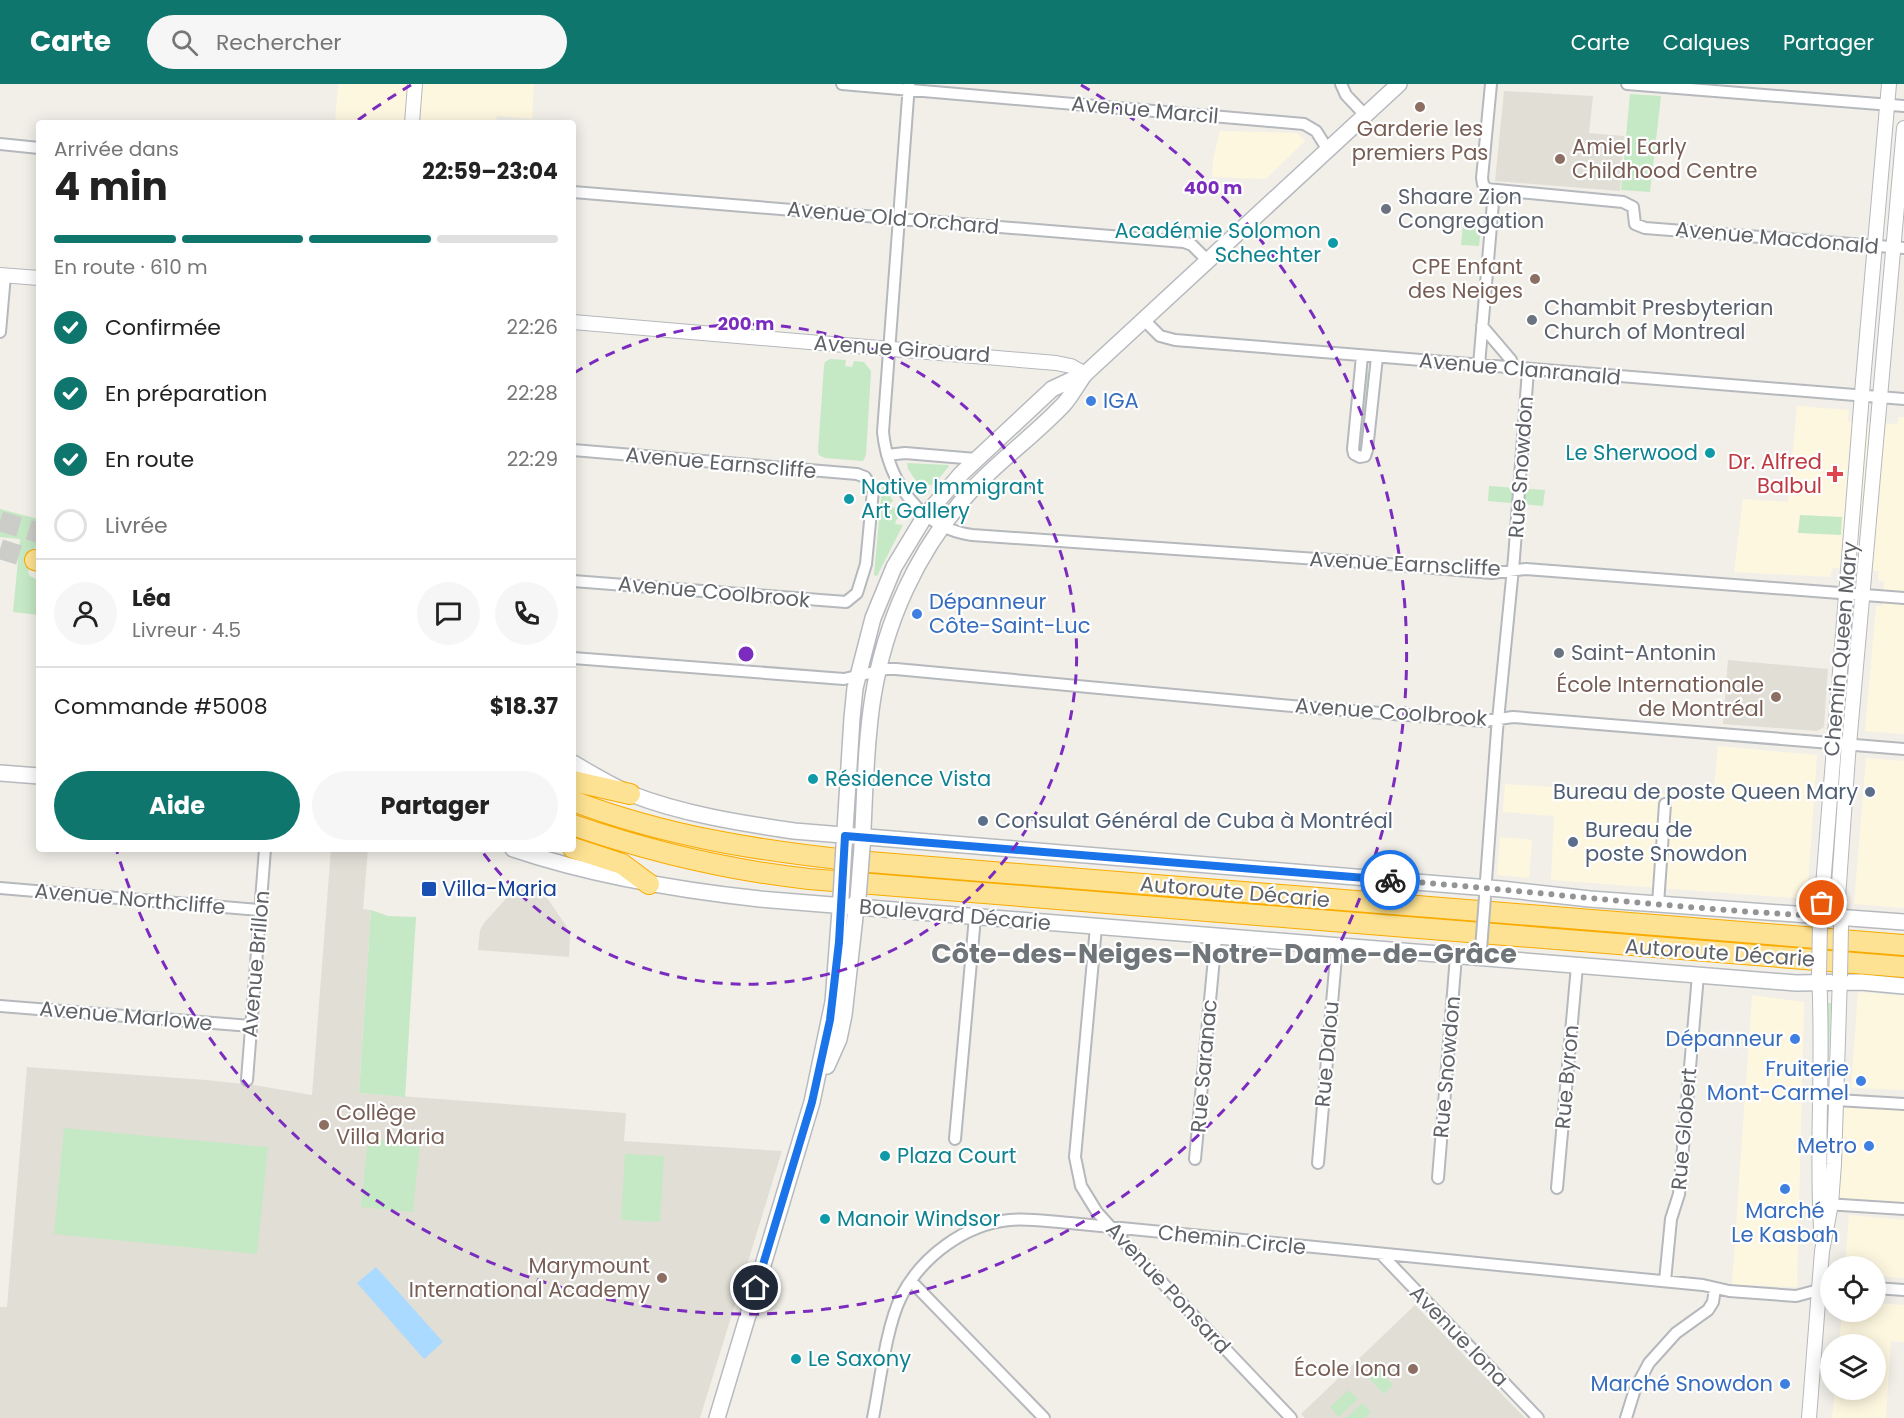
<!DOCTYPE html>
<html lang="fr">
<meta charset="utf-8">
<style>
body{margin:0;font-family:Poppins,sans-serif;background:#f6f6f6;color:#222;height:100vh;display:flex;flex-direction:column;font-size:22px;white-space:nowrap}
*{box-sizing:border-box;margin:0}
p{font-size:20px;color:#767676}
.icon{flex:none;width:33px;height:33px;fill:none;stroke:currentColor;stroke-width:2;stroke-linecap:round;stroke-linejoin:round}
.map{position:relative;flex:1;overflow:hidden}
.side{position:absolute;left:36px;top:36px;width:540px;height:732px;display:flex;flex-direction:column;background:#fff;border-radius:6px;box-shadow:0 3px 15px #0003}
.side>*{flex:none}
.fabs{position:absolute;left:1820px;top:1172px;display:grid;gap:12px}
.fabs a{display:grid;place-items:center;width:66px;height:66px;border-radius:50%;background:#fff;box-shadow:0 3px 15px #0003;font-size:30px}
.pin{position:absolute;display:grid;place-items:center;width:51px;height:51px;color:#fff;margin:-26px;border:3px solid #fff;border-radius:50%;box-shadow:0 2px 6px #0007}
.courier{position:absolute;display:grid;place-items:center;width:60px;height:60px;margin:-30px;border:4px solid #1a73e8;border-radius:50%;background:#fff;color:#222;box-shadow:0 2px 8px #0007}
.head em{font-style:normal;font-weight:700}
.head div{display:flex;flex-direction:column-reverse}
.head{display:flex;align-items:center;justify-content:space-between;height:102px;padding:0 18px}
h1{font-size:39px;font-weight:700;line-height:45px}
.bar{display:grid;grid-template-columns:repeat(4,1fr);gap:9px 6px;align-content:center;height:72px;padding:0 18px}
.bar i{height:8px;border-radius:4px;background:#e0e0e0}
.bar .current{background:#0f766e}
.bar p{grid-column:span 4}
.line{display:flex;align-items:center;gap:15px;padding:0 18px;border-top:2px solid #e0e0e0}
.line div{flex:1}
.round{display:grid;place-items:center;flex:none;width:63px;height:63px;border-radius:32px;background:#f6f6f6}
ol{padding:0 18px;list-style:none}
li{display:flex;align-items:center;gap:18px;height:66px}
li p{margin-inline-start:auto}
li .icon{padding:6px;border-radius:50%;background:#0f766e;color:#fff;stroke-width:4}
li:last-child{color:#767676}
li i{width:33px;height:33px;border:3px solid #e0e0e0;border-radius:50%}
.button{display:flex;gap:12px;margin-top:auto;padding:12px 18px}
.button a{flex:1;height:69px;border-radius:36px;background:#0f766e;color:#fff;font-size:24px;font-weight:700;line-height:69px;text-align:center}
.button a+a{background:#f6f6f6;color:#222}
header{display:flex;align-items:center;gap:36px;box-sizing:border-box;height:84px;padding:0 30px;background:#0f766e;color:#fff}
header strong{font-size:28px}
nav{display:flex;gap:33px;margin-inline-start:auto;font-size:21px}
.search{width:420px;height:54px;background:#f6f6f6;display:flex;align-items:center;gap:15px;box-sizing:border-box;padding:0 21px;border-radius:33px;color:#767676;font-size:22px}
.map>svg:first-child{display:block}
.commercial{fill:#fef7e0}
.education{fill:#e1ded6}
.green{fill:#c5e8c5}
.water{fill:#aadaff}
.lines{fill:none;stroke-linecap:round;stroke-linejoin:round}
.motorway-tunnel{stroke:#ccccc8;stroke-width:20;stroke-dasharray:20 10;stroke-linecap:butt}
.minor-casing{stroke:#b5b8bc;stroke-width:14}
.tertiary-casing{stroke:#b5b8bc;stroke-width:16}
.secondary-casing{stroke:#b6babf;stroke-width:18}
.motorway-casing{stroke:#f9ab00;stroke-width:22}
.minor{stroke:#fff;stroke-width:10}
.tertiary{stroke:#fff;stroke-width:14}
.secondary{stroke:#fff;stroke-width:15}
.motorway{stroke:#fde293;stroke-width:20}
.minor-bridge-casing{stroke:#b5b8bc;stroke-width:14;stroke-linecap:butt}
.tertiary-bridge-casing{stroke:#b5b8bc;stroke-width:16;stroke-linecap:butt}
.secondary-bridge-casing{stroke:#b6babf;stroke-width:18;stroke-linecap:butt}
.minor-bridge{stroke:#fff;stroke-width:10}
.tertiary-bridge{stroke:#fff;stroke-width:14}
.secondary-bridge{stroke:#fff;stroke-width:15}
.done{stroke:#929495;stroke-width:6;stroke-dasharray:0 10.8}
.route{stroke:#1a73e8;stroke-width:8}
.ring{fill:none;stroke:#7b2cbf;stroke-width:3;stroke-dasharray:10 8}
.education-dot{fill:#8d6e63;stroke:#fff;stroke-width:2}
.worship-dot{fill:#6b7280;stroke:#fff;stroke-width:2}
.culture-dot{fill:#0f9aa8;stroke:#fff;stroke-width:2}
.shop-dot{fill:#3f7fe0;stroke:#fff;stroke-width:2}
.health-dot{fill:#e0444e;stroke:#fff;stroke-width:2}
.service-dot{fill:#5c6f8a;stroke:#fff;stroke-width:2}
.transit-dot{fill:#1a4fb4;stroke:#fff;stroke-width:2}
.labels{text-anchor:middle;stroke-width:4.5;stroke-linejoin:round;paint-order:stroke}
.street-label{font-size:21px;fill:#5f6368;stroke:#fff}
.education-label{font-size:21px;fill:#785e54;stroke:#fff;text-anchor:end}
.worship-label{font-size:21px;fill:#5b616d;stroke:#fff;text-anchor:start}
.culture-label{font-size:21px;fill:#0d838f;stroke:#fff;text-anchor:start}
.shop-label{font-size:21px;fill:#366cbe;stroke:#fff;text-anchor:end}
.health-label{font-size:21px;fill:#be3a42;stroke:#fff;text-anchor:end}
.service-label{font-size:21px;fill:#4e5e75;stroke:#fff;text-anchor:start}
.transit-label{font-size:21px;fill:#164399;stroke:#fff;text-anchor:start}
.district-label{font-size:27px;font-weight:bold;fill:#70757a;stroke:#fff}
.centre{fill:#7b2cbf;stroke:#fff;stroke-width:3}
.ring-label{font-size:18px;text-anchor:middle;font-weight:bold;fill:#7b2cbf;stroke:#fff;stroke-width:4.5;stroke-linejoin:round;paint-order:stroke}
</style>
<header>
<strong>Carte</strong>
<div class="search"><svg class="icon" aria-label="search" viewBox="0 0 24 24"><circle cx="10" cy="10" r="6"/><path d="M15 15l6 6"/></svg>Rechercher</div>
<nav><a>Carte</a><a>Calques</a><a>Partager</a></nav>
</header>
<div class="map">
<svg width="1904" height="1334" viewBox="0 0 1904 1334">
<rect width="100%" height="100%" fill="#f1efe8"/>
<!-- commercial -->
<path class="commercial" d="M338,0H534L532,35L497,32L496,39H335Z
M1220,47L1297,49L1305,57L1266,95L1212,93L1213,76Z
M1797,322L1849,326L1848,337L1897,340L1899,333H1904V650L1865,647L1876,522H1882L1884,497L1878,496L1879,487L1833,484L1830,493L1734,488L1743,415L1788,418Z
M1718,662L1817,671L1807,815L1551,796L1554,732L1503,728L1505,700L1713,714Z
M1866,674L1904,677V824L1854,820Z
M1500,753L1532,756L1529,794L1497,791Z
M1858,908L1904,912V1006L1851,1004Z
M1752,911L1804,918L1797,1203L1732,1201Z
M1844,1018L1904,1026V1120L1839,1117Z
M1849,1131L1904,1136V1194L1875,1192V1182H1845Z
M1875,1219L1904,1221V1258L1891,1257L1886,1334H1832L1835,1305H1875V1260H1839L1842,1227H1875Z"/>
<!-- education -->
<path class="education" d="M1504,7L1593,12L1589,49L1624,52L1620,107L1495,97Z
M1728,576L1828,585L1824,643L1817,647L1723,640Z
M331,765H368L363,825L371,826L359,1009L626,1029L624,1057L782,1067L700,1334H0V1223H7L27,983L206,996L254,1001L312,1011Z
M527,803L537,806L545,811L567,843L570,851L569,873L478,866L480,846L484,839L511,809Z
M1415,1221L1525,1334H1305L1301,1330Z"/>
<!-- green -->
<path class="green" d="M1630,10L1661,12L1650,108L1621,106Z
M1463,141L1481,142L1479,162L1461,161Z
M830,275L846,276L845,282L852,283L854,277L864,278L871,287L866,371L863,377L825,374L819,371L818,367L824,282L825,278Z
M1368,288L1370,289L1362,368L1359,366L1365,290Z
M907,379L948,381L949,382L933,402L930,400L927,404L930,407L925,410L908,385Z
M1489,402L1545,406L1543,422L1488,417Z
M882,403H885L893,417L890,419L893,424L897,422L902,431L896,436L895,440L903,441L877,492L874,491Z
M0,425L38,435L36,445L39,452L28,488L30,492L39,497V531L13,528L20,455L0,453Z
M1800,431L1842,433L1841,451L1798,449Z
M371,826L388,832L416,833L405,1013L359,1009Z
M1827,919H1831L1828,995L1825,994Z
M64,1044L268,1063L257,1170L54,1150Z
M368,1055L420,1060L413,1128L361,1123Z
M625,1070L664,1072L660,1138L621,1136Z
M1376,1282L1393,1301L1384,1310L1366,1291Z
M1349,1306L1358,1315L1339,1333L1330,1323Z
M1362,1319L1371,1328L1365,1334H1346Z"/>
<!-- water -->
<path class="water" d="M376,1183L443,1258L424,1275L357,1199Z"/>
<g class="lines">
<!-- motorway-tunnel -->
<path class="motorway-tunnel" d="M0,437L39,449
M0,465L35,476"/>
<defs>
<path id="minor" d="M842,0L1304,40L1316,47L1328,66
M909,0L883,348C888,398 921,444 972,451L1376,479L1492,489L1526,485L1904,514
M1341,0L1346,11L1365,31
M1491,0L1482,94L1483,100L1487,105L1623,118L1633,123L1635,140L1645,144L1904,164
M1627,0L1904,22
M0,60L39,64
M573,108L1184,158L1192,161L1207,176
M1143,235L1160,252L1175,256L1904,315
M1482,242L1511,276L1512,284
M0,248L5,191
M1362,272L1353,365L1354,370L1360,373L1365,372L1367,366L1377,273
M1479,281L1494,107
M573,366L857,390L865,393L873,406L866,480L857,509L846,518L573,497
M887,371L905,369L976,375
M573,574L844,595L887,585H896L1303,623L1484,637L1513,633L1904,665
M0,804L260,826
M1485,810L1497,646L1514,474L1528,286
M1658,820L1665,720
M1096,843L1075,1073L1081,1102L1097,1128L1134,1169L1291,1334
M0,922L251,942
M247,996L265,765
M1820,1015L1904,1020
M955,1055L975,833
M1195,1075L1216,853
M1318,1079L1337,862
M1438,1094L1456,872
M1557,1104L1577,882
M1826,1120L1904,1125
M1381,1170L1538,1334
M911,1197L1044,1334
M1665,1197L1671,1135L1679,1110L1698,891
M1875,1204L1904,1206
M873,1334C880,1299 886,1243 901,1213C921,1173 965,1140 1010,1136C1030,1134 1050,1138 1070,1139L1651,1196L1703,1201L1729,1207L1796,1212L1830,1203
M1626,1334L1635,1305L1649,1279L1676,1249L1708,1226L1713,1218L1715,1204"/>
<path id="tertiary" d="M412,39L415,0
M0,191L39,194
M573,238L1056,279L1071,282L1085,290
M1820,840L1863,297L1889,0
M1841,842L1838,814L1848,672L1904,44
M1819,891C1824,975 1816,1060 1821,1143
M1809,1334L1822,1167L1831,1120L1834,1080L1840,892"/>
<path id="secondary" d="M573,679C592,690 611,702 631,710C682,730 740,739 794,747L1501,805L1590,815L1904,838
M0,689L39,692
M844,762L852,634L855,604L873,534L894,483L925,432L961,390L1052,305L1084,290
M862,763C865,714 865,662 873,613C885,538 917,467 968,410C998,377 1034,352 1064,320C1072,311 1078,299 1085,290L1399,0
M513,765C593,792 677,806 760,815L1796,899L1861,898L1904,902
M827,982L839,955L844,931L857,815
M717,1334L812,1018L833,918L841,813"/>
<path id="motorway" d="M35,476L39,477
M573,697L630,710
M573,717C665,752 760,767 857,777L1904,861
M573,741C651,768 727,786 809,795L1904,883
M573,764L622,780L649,800"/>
</defs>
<!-- minor casing -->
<use href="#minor" class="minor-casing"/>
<!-- tertiary casing -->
<use href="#tertiary" class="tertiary-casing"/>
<!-- secondary casing -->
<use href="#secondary" class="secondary-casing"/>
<!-- motorway casing -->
<use href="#motorway" class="motorway-casing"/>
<!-- minor -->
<use href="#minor" class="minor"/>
<!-- tertiary -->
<use href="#tertiary" class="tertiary"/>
<!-- secondary -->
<use href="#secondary" class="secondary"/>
<!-- motorway -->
<use href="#motorway" class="motorway"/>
<defs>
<path id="minor-bridge" d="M1481,865L1485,813"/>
<path id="tertiary-bridge" d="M1819,891L1820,840
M1840,892L1841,842"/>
<path id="secondary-bridge" d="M841,813L844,762
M858,814L862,763"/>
</defs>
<!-- minor-bridge casing -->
<use href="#minor-bridge" class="minor-bridge-casing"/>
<!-- tertiary-bridge casing -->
<use href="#tertiary-bridge" class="tertiary-bridge-casing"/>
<!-- secondary-bridge casing -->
<use href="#secondary-bridge" class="secondary-bridge-casing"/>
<!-- minor-bridge -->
<use href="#minor-bridge" class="minor-bridge"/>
<!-- tertiary-bridge -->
<use href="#tertiary-bridge" class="tertiary-bridge"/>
<!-- secondary-bridge -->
<use href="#secondary-bridge" class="secondary-bridge"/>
</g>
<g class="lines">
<!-- done -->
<path class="done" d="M1390,796C1534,807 1677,825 1821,832L1822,819"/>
<!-- route -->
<path class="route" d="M756,1204L812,1018L830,936L839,858L845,752L1390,796"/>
</g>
<!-- distance rings -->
<g class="ring">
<path d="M574 289A330 330 0 1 1 481 766"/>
<path d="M358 36A660 660 0 0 1 411 1M1081 1A660 660 0 1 1 117 768"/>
</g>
<!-- markers -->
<g class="education-dot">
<circle cx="1420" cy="23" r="6"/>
<circle cx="1560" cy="75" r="6"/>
<circle cx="1535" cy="195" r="6"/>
<circle cx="1776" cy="613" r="6"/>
<circle cx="324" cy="1041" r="6"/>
<circle cx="662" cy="1194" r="6"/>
<circle cx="1413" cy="1285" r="6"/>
</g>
<g class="worship-dot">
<circle cx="1386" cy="125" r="6"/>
<circle cx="1532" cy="236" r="6"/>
<circle cx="1559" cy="569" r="6"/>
</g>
<g class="culture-dot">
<circle cx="1333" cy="159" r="6"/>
<circle cx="1710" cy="369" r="6"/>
<circle cx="849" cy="415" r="6"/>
<circle cx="813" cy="695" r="6"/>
<circle cx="885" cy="1072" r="6"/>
<circle cx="825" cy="1135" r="6"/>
<circle cx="796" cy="1275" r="6"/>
</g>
<g class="shop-dot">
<circle cx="1091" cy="317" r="6"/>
<circle cx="917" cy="530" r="6"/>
<circle cx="1795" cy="955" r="6"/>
<circle cx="1861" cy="997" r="6"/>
<circle cx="1869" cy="1062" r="6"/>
<circle cx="1785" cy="1105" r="6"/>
<circle cx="1785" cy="1300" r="6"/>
</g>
<path class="health-dot" d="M1832 381h6v6h6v6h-6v6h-6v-6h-6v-6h6z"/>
<g class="service-dot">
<circle cx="1870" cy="708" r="6"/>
<circle cx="983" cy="737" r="6"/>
<circle cx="1573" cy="758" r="6"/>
</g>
<rect class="transit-dot" x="421" y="797" width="16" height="16" rx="3"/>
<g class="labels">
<!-- street labels -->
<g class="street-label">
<text transform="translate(1145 26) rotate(5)" y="7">Avenue Marcil</text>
<text transform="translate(893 134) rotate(5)" y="7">Avenue Old Orchard</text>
<text transform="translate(1777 154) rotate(5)" y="7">Avenue Macdonald</text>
<text transform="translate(902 265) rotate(4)" y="7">Avenue Girouard</text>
<text transform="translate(1520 285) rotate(5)" y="7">Avenue Clanranald</text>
<text transform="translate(721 379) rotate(5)" y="7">Avenue Earnscliffe</text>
<text transform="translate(1521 383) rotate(-86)" y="7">Rue Snowdon</text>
<text transform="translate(1405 480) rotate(3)" y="7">Avenue Earnscliffe</text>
<text transform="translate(714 508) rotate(5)" y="7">Avenue Coolbrook</text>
<text transform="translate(1841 565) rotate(-85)" y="7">Chemin Queen Mary</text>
<text transform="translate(1391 628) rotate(4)" y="7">Avenue Coolbrook</text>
<text transform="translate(1235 808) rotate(5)" y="7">Autoroute Décarie</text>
<text transform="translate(130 815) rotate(5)" y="7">Avenue Northcliffe</text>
<text transform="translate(955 831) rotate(5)" y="7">Boulevard Décarie</text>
<text transform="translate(1720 869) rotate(4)" y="7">Autoroute Décarie</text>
<text transform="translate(256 880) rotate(-85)" y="7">Avenue Brillon</text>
<text transform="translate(126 932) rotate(5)" y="7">Avenue Marlowe</text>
<text transform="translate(1327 970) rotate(-85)" y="7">Rue Dalou</text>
<text transform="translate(1204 982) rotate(-85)" y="7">Rue Saranac</text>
<text transform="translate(1447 983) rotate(-85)" y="7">Rue Snowdon</text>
<text transform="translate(1567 993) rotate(-85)" y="7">Rue Byron</text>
<text transform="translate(1684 1045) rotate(-85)" y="7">Rue Globert</text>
<text transform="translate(1232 1156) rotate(6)" y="7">Chemin Circle</text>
<text transform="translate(1168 1204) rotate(47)" y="7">Avenue Ponsard</text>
<text transform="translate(1459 1252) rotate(46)" y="7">Avenue Iona</text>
</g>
<!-- education labels -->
<g class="education-label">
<text x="1420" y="52" text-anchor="middle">Garderie les<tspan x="1420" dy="24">premiers Pas</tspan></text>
<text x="1572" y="70" text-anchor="start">Amiel Early<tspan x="1572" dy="24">Childhood Centre</tspan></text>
<text x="1523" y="190">CPE Enfant<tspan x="1523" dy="24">des Neiges</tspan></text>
<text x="1764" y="608">École Internationale<tspan x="1764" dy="24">de Montréal</tspan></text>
<text x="336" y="1036" text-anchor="start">Collège<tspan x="336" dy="24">Villa Maria</tspan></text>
<text x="650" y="1189">Marymount<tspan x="650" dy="24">International Academy</tspan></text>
<text x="1401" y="1292">École Iona</text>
</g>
<!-- worship labels -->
<g class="worship-label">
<text x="1398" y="120">Shaare Zion<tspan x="1398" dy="24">Congregation</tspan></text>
<text x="1544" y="231">Chambit Presbyterian<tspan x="1544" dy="24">Church of Montreal</tspan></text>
<text x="1571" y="576">Saint-Antonin</text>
</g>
<!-- culture labels -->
<g class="culture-label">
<text x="1321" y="154" text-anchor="end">Académie Solomon<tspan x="1321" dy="24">Schechter</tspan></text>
<text x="1698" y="376" text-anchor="end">Le Sherwood</text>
<text x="861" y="410">Native Immigrant<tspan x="861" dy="24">Art Gallery</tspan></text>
<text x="825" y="702">Résidence Vista</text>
<text x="897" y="1079">Plaza Court</text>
<text x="837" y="1142">Manoir Windsor</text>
<text x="808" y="1282">Le Saxony</text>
</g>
<!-- shop labels -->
<g class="shop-label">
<text x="1103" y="324" text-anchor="start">IGA</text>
<text x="929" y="525" text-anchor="start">Dépanneur<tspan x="929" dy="24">Côte-Saint-Luc</tspan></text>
<text x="1783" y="962">Dépanneur</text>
<text x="1849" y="992">Fruiterie<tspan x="1849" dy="24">Mont-Carmel</tspan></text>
<text x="1857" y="1069">Metro</text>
<text x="1785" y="1134" text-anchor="middle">Marché<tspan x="1785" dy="24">Le Kasbah</tspan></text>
<text x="1773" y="1307">Marché Snowdon</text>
</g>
<!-- health labels -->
<g class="health-label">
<text x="1822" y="385">Dr. Alfred<tspan x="1822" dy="24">Balbul</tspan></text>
</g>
<!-- service labels -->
<g class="service-label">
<text x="1858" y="715" text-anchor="end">Bureau de poste Queen Mary</text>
<text x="995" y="744">Consulat Général de Cuba à Montréal</text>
<text x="1585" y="753">Bureau de<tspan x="1585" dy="24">poste Snowdon</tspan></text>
</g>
<!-- transit labels -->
<g class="transit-label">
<text x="442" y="812">Villa-Maria</text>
</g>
<!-- district labels -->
<g class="district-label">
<text x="1224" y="879">Côte-des-Neiges–Notre-Dame-de-Grâce</text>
</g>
</g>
<circle cx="746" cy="570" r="9" class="centre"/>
<g class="ring-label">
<text x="1213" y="110">400 m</text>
<text x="746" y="246">200 m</text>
</g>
</svg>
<div class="fabs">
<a><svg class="icon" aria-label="locate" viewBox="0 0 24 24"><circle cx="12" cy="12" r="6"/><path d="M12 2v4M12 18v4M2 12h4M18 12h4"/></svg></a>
<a><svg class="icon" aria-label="layers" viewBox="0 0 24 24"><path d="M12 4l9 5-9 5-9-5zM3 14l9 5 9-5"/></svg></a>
</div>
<div class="pin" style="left:1822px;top:819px;background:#ea580c"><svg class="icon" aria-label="bag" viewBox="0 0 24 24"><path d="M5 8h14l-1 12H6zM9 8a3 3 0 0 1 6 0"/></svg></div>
<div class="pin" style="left:756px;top:1204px;background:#1f2937"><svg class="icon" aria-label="home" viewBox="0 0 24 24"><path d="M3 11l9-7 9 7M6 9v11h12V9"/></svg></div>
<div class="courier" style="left:1390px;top:796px"><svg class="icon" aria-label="bike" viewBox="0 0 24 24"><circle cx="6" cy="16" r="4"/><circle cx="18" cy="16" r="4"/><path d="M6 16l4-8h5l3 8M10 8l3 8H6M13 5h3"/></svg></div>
<section class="side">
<div class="head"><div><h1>4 min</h1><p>Arrivée dans</p></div><em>22:59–23:04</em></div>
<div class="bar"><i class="current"></i><i class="current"></i><i class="current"></i><i></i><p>En route · 610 m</p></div>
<ol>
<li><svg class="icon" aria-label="check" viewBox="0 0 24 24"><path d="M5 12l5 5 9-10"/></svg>Confirmée<p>22:26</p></li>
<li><svg class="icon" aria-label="check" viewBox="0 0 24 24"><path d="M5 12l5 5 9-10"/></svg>En préparation<p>22:28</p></li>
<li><svg class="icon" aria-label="check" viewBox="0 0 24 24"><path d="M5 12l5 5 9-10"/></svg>En route<p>22:29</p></li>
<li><i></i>Livrée</li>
</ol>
<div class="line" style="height:108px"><a class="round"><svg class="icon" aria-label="person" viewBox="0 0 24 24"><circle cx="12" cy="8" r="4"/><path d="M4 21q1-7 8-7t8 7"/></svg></a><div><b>Léa</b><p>Livreur · 4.5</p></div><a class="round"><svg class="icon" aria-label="chat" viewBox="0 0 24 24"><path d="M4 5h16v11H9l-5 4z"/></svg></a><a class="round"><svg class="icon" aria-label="phone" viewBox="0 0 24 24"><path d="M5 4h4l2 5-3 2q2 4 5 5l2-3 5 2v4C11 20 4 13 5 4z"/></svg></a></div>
<div class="line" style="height:78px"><div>Commande #5008</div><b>$18.37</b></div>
<div class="button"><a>Aide</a><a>Partager</a></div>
</section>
</div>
